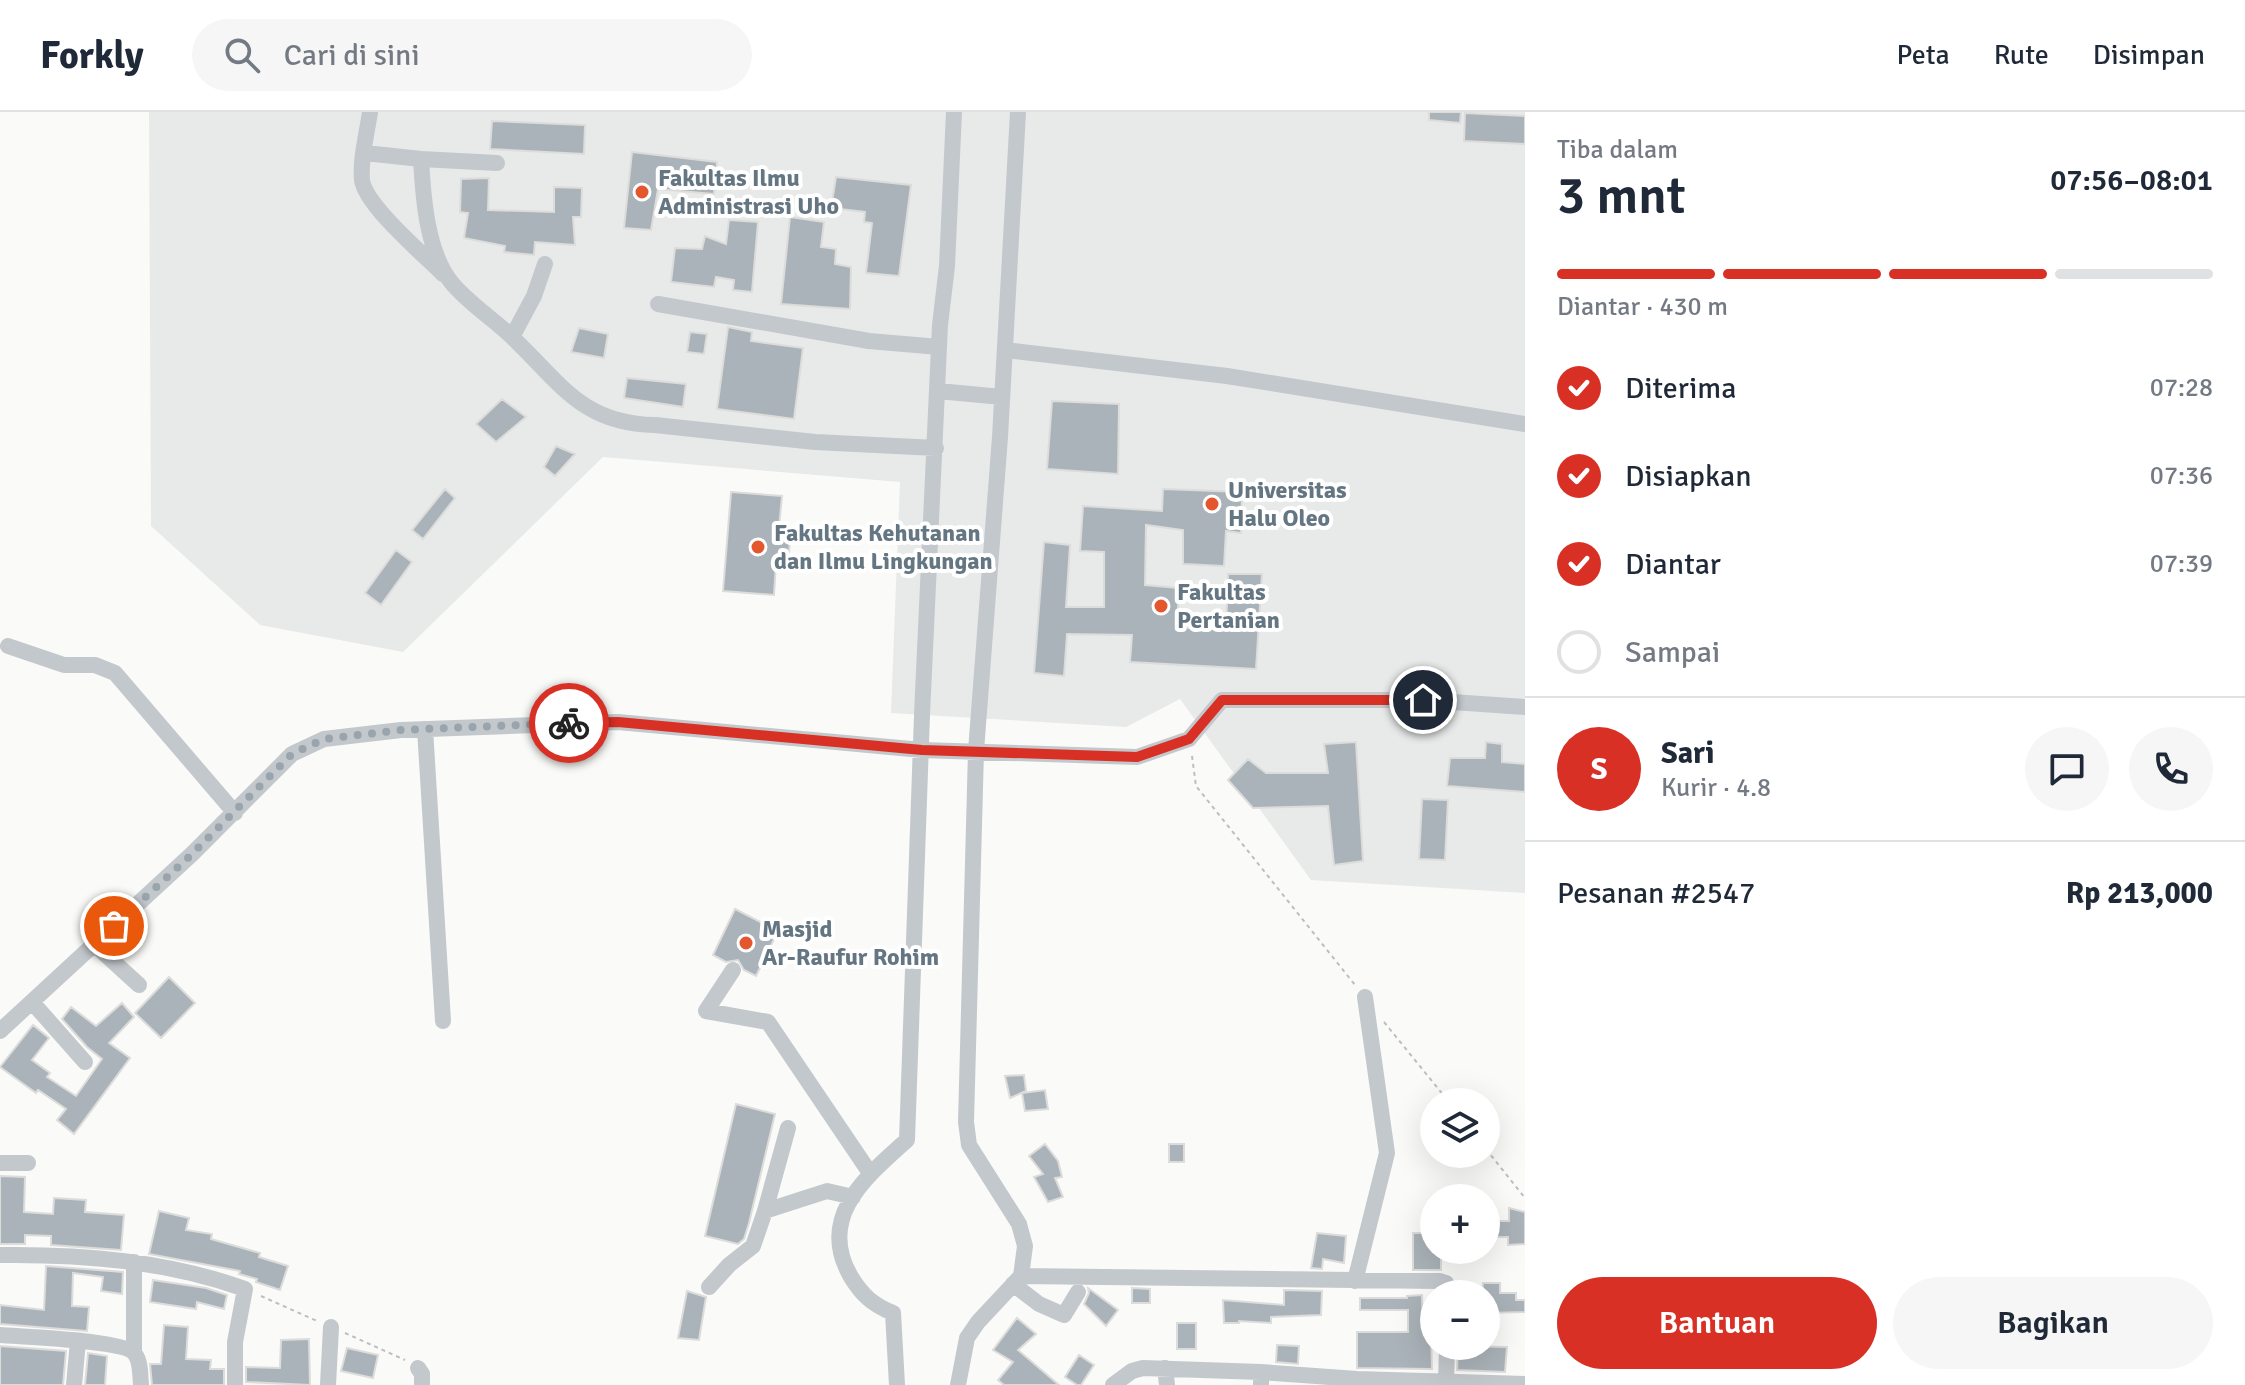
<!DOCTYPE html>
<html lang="id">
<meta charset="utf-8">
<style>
body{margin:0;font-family:Signika,sans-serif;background:#f6f6f7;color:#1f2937;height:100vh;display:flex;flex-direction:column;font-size:30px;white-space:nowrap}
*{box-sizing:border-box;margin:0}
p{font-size:26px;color:#747a83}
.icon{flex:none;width:44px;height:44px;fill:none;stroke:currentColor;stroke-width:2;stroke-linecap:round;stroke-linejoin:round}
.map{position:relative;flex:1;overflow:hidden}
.details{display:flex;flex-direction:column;background:#fff;width:720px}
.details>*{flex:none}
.fabs{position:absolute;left:1420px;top:976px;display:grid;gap:16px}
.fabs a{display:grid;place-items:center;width:80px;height:80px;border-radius:50%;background:#fff;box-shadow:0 8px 32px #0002;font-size:40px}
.pin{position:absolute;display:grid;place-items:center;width:68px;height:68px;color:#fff;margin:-34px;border:4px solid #fff;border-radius:50%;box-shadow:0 2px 8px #0007}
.courier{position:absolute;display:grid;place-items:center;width:80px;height:80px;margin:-40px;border:6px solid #d93025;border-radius:50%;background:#fff;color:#222;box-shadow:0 2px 10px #0007}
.head em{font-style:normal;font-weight:600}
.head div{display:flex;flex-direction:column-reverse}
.head{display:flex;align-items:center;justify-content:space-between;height:136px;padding:0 32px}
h1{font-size:52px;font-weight:600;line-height:60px}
.bar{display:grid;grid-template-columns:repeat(4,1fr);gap:12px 8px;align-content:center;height:96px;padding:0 32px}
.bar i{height:10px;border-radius:6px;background:#e0e1e3}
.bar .on{background:#d93025}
.bar p{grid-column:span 4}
.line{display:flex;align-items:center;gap:20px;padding:0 32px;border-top:2px solid #e0e1e3}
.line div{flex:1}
.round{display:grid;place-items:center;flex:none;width:84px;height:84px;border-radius:42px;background:#f6f6f7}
ol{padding:0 32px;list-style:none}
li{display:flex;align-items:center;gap:24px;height:88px}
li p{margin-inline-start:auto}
li .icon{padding:8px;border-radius:50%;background:#d93025;color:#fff;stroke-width:4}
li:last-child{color:#747a83}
li i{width:44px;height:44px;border:4px solid #e0e1e3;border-radius:50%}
.action{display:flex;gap:16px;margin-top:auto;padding:16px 32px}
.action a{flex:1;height:92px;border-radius:48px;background:#d93025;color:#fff;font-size:32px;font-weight:600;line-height:92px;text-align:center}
.action a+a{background:#f6f6f7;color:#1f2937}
header{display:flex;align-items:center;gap:48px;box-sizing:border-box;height:112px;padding:0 40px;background:#fff;border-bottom:2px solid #e0e1e3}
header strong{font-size:38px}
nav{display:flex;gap:44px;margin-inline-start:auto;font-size:28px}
.search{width:560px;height:72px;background:#f6f6f7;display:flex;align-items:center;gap:20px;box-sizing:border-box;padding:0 28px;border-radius:44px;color:#747a83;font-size:30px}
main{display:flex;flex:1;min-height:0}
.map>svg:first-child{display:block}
.built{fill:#e8e9e9}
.building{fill:#aab3b9;stroke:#dcdcda;stroke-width:2}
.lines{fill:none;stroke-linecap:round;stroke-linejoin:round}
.path{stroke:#bbbfc2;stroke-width:2;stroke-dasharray:4 4;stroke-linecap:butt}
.minor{stroke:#c3c8cc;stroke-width:16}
.done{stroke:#99a4ac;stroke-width:8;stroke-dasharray:0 14.4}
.route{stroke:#d93025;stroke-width:10}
.poi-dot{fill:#e4572e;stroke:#fff;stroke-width:3}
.labels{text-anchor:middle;stroke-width:8;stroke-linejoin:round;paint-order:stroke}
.poi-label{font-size:24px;font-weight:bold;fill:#657683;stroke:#fff;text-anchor:start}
</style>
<header>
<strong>Forkly</strong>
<div class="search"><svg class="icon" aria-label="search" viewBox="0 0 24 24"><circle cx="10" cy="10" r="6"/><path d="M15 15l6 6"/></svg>Cari di sini</div>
<nav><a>Peta</a><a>Rute</a><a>Disimpan</a></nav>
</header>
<main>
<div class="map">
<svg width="1525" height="1273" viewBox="0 0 1525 1273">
<rect width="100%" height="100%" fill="#fafaf8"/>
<!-- built -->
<path class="built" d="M149,0H1525V781L1311,768L1180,587L1126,615L891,601L900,370L603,345L403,540L260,513L151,414Z"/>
<!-- building -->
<path class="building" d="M1429,0H1461L1460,11L1429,8Z
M1465,1L1525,4V32L1464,29Z
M492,9L585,13L584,42L490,37Z
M632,40L717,50L714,82L658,77L651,118L624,116Z
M836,65L911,73L899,164L866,161L872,111L864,110L865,100L831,96Z
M489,66L488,98L554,100V75L582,76L581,105H573L575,133L535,130L534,143L504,140L505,134L464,126L468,101L460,100L461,67Z
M790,105L824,110L821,135L836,137L835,152L851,155L850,197L781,192Z
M729,108L758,110L752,180L733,178L734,168L716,165L714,175L671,170L675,136L702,137L705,124L726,132Z
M728,215L752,220L751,229L803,236L794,307L717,297Z
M579,216L608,222L604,246L571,240Z
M690,220L707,222L704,242L687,240Z
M627,266L686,272L683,295L624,286Z
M502,287L526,305L496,330L476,312Z
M1052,289L1119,292L1118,362L1047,357Z
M556,334L575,342L555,364L544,355Z
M445,377L455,386L423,427L412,418Z
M1163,377L1242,380L1241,421L1226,419L1224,454L1183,452V418L1146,413L1145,473L1179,476L1177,515L1226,518L1228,462H1262L1256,557L1130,550L1132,523L1067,522L1064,564L1034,561L1044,430L1070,433L1066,495H1104V440L1080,439L1083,394L1162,399Z
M731,380L782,384L779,416L791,417L788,453L776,452L774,483L723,479Z
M396,438L412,450L381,493L365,481Z
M1356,630L1363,749L1334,753L1328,694L1253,696L1228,668L1248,647L1266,661H1328L1324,632Z
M1486,630L1502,632V650L1525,652V680L1447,674L1450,646H1485Z
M1422,687L1448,688L1445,748L1419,747Z
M735,797L778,819L756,864L744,858L738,848L726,850L713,843Z
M169,865L195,891L161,926L135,901Z
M122,891L134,905L109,931L130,946L74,1022L57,1008L66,997L38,978L36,981L0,955L33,913L49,926L32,948L50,961L47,965L76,984L102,947L87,935L62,907L71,895L96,914Z
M1024,963L1026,979L1010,986L1005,964Z
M1045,978L1048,997L1025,999L1022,981Z
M736,992L775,1002L749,1111L744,1127L738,1132L705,1124Z
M1045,1032L1058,1049L1062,1065L1055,1066L1063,1085L1048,1090L1034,1065L1043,1062L1029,1044Z
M1169,1032H1184V1050H1169Z
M0,1064L25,1065L24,1100L53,1102L54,1086L86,1088L85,1100L124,1103L121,1138L51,1133V1124L25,1123V1132H0Z
M1509,1096L1525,1100V1132L1508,1133V1125H1486V1109H1509Z
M159,1099L189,1106L186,1118L212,1122L211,1127L260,1141L259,1145L288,1154L280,1178L256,1170L257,1167L239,1162L240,1159L149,1142Z
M1317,1121L1346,1124L1344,1151L1323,1147L1322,1157L1311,1156Z
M1413,1121H1434V1138H1441V1158H1413Z
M46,1154L123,1160L122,1182L101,1179L103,1165L73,1161L72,1194L89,1195L87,1219L0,1212V1193L44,1198Z
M153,1168L206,1176L227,1183L224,1197L197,1190L196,1197L150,1190Z
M1483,1171H1500V1181H1516V1188H1525V1200L1486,1201V1182H1482Z
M1088,1176L1118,1198L1106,1214L1084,1192L1089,1181Z
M1132,1176L1150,1177V1191H1132Z
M1284,1178L1322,1179L1321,1203L1271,1205V1211L1239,1209V1211H1224L1223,1188L1284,1193Z
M687,1179L706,1185L699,1228L678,1226Z
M1422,1183L1423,1220H1431L1432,1257L1357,1256V1220H1408V1198H1360V1186H1407V1184Z
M1017,1206L1036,1222L1018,1238L1059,1273H1004L998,1268L1013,1250L993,1238Z
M1177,1211H1196V1237H1177Z
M164,1213L188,1215L186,1247L211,1248L210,1257H224V1273H152L150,1252H161Z
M309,1227L310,1273L246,1270V1255L280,1256L281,1228Z
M1277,1233L1299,1234L1298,1252L1276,1250Z
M0,1234L66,1239L63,1273H0Z
M1458,1234L1507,1235L1505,1260L1457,1258Z
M347,1236L378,1243L373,1266L341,1259Z
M88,1241L107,1244L105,1273H85Z
M1079,1243L1094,1253L1081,1273H1077L1065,1265Z"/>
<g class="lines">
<!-- path -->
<path class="path" d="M1192,644L1196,674L1355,873
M1384,910L1449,990
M1486,1037L1525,1086
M261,1184L317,1209
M345,1221L405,1248"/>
<!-- minor -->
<path class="minor" d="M370,0C367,21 360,47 362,68C365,93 424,143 443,162
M365,41L421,47
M497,51L421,47C423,85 427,140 451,170C467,190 492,206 511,224C559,269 581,312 655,313L815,330L936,336
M658,192L869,229L939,235
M512,225L534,184L545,152
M1005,238L1227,264L1525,312
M938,279L1002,285
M8,534L64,553H95L115,561L235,701
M425,617L443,909
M94,832L139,873
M733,858L706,899L768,910L870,1061
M32,890L85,950
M0,919L192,742L292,642L324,627L401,618L618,610L922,638L1137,645L1189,627L1222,588H1423L1525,595
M788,1016L765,1099L827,1079L853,1085
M0,1051H28
M0,1143C83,1142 167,1149 245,1177L235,1230V1273
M1021,1164L1440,1169L1446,1171L1449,1182
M1355,1169L1387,1041L1365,885
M1013,1172L1039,1192L1064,1203L1078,1180
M709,1175L729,1153L753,1134L765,1099
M0,1223C22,1225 125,1228 135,1242C141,1250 140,1264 141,1273
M134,1240V1150
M418,1256L422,1262V1273
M1165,1256L1167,1273
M74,1273L78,1229
M328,1273L331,1215
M897,1273L893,1201C873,1193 862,1183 851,1165C816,1105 866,1065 907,1028L922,603L940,213L947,154L954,0
M958,1273L967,1226L978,1210L1021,1164L1025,1134L1019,1112L969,1033L966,1010L976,639L1000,325L1018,0
M1113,1273L1132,1259L1143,1256L1261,1260
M1261,1273V1260L1357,1267L1525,1272
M1446,1273L1447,1234"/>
</g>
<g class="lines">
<!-- done -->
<path class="done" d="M114,814L192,742L292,642L324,627L401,618L569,611"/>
<!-- route -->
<path class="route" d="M569,611L618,610L922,638L1137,645L1189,627L1222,588H1423"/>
</g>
<!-- markers -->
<g class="poi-dot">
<circle cx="642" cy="80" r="8"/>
<circle cx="1212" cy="392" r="8"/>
<circle cx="758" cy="435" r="8"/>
<circle cx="1161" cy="494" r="8"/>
<circle cx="746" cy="831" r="8"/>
</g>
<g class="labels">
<!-- poi labels -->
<g class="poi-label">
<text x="658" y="74">Fakultas Ilmu<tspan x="658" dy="28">Administrasi Uho</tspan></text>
<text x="1228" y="386">Universitas<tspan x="1228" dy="28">Halu Oleo</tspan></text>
<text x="774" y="429">Fakultas Kehutanan<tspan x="774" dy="28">dan Ilmu Lingkungan</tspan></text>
<text x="1177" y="488">Fakultas<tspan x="1177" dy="28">Pertanian</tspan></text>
<text x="762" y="825">Masjid<tspan x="762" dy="28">Ar-Raufur Rohim</tspan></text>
</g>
</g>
</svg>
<div class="fabs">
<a><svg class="icon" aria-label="layers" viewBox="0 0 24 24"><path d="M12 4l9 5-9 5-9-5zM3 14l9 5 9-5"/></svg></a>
<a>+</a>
<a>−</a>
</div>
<div class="pin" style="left:114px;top:814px;background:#ea580c"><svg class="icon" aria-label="bag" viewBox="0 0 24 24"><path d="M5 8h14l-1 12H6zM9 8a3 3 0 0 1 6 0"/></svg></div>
<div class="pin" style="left:1423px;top:588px;background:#1f2937"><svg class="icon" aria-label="home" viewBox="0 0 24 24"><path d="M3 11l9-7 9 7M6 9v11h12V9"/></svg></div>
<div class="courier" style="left:569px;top:611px"><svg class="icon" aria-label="bike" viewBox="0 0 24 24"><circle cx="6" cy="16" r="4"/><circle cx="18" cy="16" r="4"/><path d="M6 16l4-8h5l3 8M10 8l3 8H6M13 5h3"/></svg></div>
</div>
<section class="details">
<div class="head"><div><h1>3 mnt</h1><p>Tiba dalam</p></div><em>07:56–08:01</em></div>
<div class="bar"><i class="on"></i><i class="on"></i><i class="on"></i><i></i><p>Diantar · 430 m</p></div>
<ol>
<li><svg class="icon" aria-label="check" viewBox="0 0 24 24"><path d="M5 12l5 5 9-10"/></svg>Diterima<p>07:28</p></li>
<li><svg class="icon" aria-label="check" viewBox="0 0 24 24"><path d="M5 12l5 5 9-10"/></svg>Disiapkan<p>07:36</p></li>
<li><svg class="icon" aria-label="check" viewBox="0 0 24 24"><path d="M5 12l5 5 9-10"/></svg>Diantar<p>07:39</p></li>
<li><i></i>Sampai</li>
</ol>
<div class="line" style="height:144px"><b class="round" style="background:#d93025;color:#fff">S</b><div><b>Sari</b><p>Kurir · 4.8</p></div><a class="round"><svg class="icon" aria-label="chat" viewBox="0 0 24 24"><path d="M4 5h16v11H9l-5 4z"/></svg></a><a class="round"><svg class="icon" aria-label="phone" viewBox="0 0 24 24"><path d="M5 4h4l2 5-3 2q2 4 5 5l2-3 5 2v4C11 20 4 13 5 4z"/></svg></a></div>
<div class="line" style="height:104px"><div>Pesanan #2547</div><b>Rp 213,000</b></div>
<div class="action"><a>Bantuan</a><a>Bagikan</a></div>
</section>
</main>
